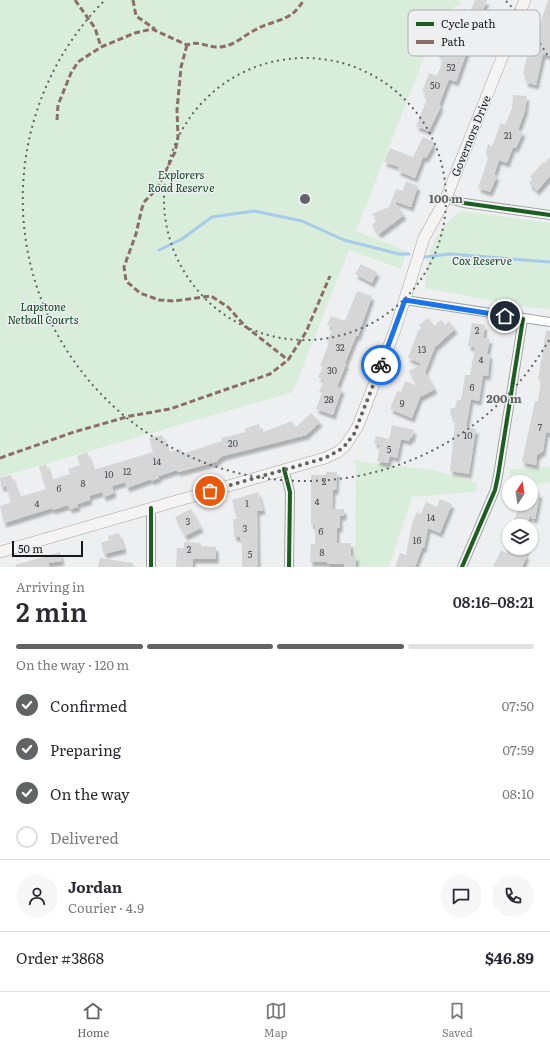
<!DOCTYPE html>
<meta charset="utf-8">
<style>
body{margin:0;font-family:Literata,serif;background:#f7f7f7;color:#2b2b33;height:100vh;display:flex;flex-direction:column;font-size:15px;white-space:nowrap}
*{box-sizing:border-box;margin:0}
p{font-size:13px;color:#7c7c81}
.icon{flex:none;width:22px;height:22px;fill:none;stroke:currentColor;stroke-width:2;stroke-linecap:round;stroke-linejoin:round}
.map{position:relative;height:567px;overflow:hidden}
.details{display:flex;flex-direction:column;background:#fff;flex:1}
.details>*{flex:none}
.needle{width:26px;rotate:12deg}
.buttons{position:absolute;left:502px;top:475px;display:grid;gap:8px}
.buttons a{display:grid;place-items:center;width:36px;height:36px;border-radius:50%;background:#fff;box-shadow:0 1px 3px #0004;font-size:20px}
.scale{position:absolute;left:12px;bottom:10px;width:71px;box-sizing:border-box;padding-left:4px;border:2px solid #161718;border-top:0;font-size:11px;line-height:14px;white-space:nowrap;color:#161718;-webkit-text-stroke:3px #edeff1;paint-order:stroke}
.pin{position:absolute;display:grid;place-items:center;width:34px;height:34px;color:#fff;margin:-17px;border:2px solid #fff;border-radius:50%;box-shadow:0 1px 4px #0007}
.courier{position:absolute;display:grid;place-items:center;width:40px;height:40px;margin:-20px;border:3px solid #1a73e8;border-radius:50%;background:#fff;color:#222;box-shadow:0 1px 5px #0007}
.summary em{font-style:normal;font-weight:600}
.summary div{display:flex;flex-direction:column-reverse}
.summary{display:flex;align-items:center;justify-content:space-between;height:68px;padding:0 16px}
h1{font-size:26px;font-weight:600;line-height:30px}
.bar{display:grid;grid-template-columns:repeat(4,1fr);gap:6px 4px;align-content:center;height:48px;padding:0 16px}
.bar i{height:5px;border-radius:3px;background:#e1e1e2}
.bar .on{background:#626364}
.bar p{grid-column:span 4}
.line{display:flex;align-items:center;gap:10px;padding:0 16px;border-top:1px solid #e1e1e2}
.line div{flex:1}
.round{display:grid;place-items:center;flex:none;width:42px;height:42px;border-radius:21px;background:#f7f7f7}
ol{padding:0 16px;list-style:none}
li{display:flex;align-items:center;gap:12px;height:44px}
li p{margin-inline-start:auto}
li .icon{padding:4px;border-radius:50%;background:#626364;color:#fff;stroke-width:4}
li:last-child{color:#7c7c81}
li i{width:22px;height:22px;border:2px solid #e1e1e2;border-radius:50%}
.dock{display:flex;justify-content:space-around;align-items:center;height:56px;border-top:1px solid #e1e1e2;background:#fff;font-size:11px;color:#7c7c81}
.dock a{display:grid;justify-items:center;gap:2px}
.dock .on{color:#626364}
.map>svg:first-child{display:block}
.green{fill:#d9eddb}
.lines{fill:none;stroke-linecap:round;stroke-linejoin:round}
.stream{stroke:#a7cbe8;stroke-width:3}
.building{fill:#d6d6d7;filter:url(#shadow)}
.street-casing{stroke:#a3a3a4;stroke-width:10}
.secondary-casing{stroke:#a3a3a4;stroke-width:12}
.street{stroke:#fcfdfd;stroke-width:8}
.secondary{stroke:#f6f4f2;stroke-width:11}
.quiet{stroke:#8d6e63;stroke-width:3;stroke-dasharray:6 3;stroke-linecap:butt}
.cycleway-casing{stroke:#edeff1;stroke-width:6}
.cycleway{stroke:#1b5e20;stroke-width:4}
.done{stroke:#626364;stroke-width:4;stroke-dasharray:0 7.2}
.route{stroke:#1a73e8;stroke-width:5}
.ring{fill:none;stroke:#626364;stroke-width:2;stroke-dasharray:2 4}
.labels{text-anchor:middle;stroke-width:3;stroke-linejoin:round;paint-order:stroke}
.number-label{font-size:9px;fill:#474849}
.street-label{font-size:11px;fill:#161718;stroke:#edeff1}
.park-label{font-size:11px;font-style:italic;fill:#073e16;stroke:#edeff1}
.key{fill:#edeff1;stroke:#acaeb0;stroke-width:1}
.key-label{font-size:11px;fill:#161718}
.centre{fill:#626364;stroke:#edeff1;stroke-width:2}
.ring-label{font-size:12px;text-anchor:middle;font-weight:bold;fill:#626364;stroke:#edeff1;stroke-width:3;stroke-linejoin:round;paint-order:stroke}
</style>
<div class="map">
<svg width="550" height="567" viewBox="0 0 550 567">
<defs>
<filter id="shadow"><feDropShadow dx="2.5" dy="4.5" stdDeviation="1" flood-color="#0004"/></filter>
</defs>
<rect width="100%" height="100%" fill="#eeeff0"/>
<!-- green -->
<path class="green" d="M0,0H460L462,3L441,15L356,231L407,251L401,269L349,250L293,392L0,477Z
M462,211L550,223V309L533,308L425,288C427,283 425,276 426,270C427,249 443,220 462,211Z
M357,459L361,462L433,470L478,483L475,492L412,497L389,567H361L355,564L356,465L353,462Z
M550,467V482L531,486V482H509V490L506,491L510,469Z"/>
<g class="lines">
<!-- stream -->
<path class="stream" d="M159,250L182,239L212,217L254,211L302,221L344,240L399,254H409
M425,257L450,254L550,262"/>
</g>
<!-- building -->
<path class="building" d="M475,0H487L474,32L476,45L469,46L456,82L449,79L439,105L441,106L429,131L416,126L427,99L424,98L426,92L422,91L429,73L437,76L443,60L439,59L445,43L463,50L460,31L463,23L459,22L464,9L470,12Z
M548,0H550V56L543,54L536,85L525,82L526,77L523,73L527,56L529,57Z
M513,95L527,96L525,111L518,130L523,132L516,148L513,147L507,163L499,160L494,175L497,176L490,192L478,188L489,156L486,155V152L488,144L492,146L501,123L505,125L512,108Z
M423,137L433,141L432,145L433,146L426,158L423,157L415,178L398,171L399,167L384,162L390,148L413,157Z
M550,157V176L537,191L529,183L532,179L530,177L543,162L545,163Z
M406,181L418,186L411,207L394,201L404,215L379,234L372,225L378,220L372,214L389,207L396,189L403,191Z
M361,264L377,272L372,283L355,274Z
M357,291L372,296L358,336H356L345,363L346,364L337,387L342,389L333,415L316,409L322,393L319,392L324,380L318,377L323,367L320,366L329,343L327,342L333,327L327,325L331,316L345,321Z
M428,318L434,326L441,320L445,325L449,321L455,329L435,347L425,372L435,389L420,397L412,418L390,409L397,391L401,392L405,381L417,386L409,371L422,364L408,358L418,331L422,328L419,325Z
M472,323L485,325L483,338L490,339L487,354H490L488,376L483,375L479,401L471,399L466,427L476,429L469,474L450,471L455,423H453L454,416L450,415L451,408H455L457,400H461L465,375H470L475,347L468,346Z
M546,330L550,331V433L546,432L543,451L537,455L536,465L522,462L535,401H538L541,381L538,380Z
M311,413L320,422L306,435L223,456L217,460L218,461L201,466L178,472L177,470L159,476V478L151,481V479L127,488L125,482L112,486L114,493L104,497L102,492L89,496L90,500L77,504L78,507L70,509L68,505L53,510L52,508L4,523L0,506L11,502L6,486L1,487L0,478L11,475L19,497L46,489L39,467L46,464L51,480L70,474L68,469L80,465L77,456L87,452L93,470L153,452L149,438L162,435L169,452L181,449L182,454L222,441L221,438L246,432L244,429L259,424L261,433L292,421L295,428Z
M392,425L414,430L412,438H410L409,441L401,439L397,458L390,456L388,463L377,461L380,445L374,443L376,436L389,439Z
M326,472H337L336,490H333L332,509H344V516H340V528H337V543H351V556H356V567H344V564H327V562H310L311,544H315V525H311V475H326Z
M531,491L540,493L535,519L531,518V514L526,526H512L520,504H531Z
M258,492L263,510L257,511L258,567H242V541H240V537H234L233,519H237L232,500Z
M440,499L452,504L440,533L428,528L424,548H422L415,567H395L400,553L406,555L412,523L417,512L421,514L426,502L437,507Z
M191,509L201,528L185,536L175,517Z
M119,533L124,549L104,554L101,543L109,540L108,536Z
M184,542L201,543V546L216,547V559H193V567H176L177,548H184Z
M508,548H527L524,554L527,555L522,567H493L501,550L506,553Z
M60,552L62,561L48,563L50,567H16L15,565Z
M100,558L133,563V567H98Z"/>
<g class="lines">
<defs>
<path id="street" d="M446,198L464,203L550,215
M405,300L550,322
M284,469L290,492L289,567
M151,567V508
M462,567L495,490L498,476L523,319"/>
<path id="secondary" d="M0,552L325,458L338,452L345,446L358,426L395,330L424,238L446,198L525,0"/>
</defs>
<!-- street casing -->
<use href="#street" class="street-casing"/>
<!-- secondary casing -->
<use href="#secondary" class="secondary-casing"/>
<!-- street -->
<use href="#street" class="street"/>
<!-- secondary -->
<use href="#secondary" class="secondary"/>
<!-- quiet -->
<path class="quiet" d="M75,0L95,28L101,47
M133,0L136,16L155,29
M187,45L181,67L177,110L178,137L175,152L157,189L145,201L142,208L136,234L124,267L126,281L140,293L159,300L174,301L211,296L228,307L245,326L288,360
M57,120L58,105L71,73L78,62L101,47L135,33L152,29L187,45C199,40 208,48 220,47C234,46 243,36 255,30C265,24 277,22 287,17C295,13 299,7 304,0
M0,458L74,432L130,416L170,409L270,374L288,360L306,332L330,276"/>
<defs>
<path id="cycleway" d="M446,198L464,203L550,215
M284,469L290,492L289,567
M151,567V508
M462,567L495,490L498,476L523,319"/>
</defs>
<!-- cycleway casing -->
<use href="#cycleway" class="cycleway-casing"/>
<!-- cycleway -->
<use href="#cycleway" class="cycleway"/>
</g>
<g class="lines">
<!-- done -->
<path class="done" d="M210,491L325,458L343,448L354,434L381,365"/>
<!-- route -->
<path class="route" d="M381,365L405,300L505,316"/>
</g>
<!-- distance rings -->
<g class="ring">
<circle cx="305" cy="199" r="141"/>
<path d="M549 340A282 282 0 1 1 104 1M506 1A282 282 0 0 1 549 58"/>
</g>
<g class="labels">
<!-- number labels -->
<g class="number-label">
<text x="451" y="71">52</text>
<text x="435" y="89">50</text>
<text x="508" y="139">21</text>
<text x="477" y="334">2</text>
<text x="340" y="351">32</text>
<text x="422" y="353">13</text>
<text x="481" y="363">4</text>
<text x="332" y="374">30</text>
<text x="472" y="391">6</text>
<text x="329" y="403">28</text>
<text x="402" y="407">9</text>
<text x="540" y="431">7</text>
<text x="468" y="439">10</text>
<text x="233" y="447">20</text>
<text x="389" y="453">5</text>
<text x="157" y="465">14</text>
<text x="127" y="475">12</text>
<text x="109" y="478">10</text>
<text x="324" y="485">2</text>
<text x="83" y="487">8</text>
<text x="59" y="492">6</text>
<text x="317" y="505">4</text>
<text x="37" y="507">4</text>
<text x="247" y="507">1</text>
<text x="431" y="521">14</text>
<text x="188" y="525">3</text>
<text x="245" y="532">3</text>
<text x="321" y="535">6</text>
<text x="417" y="544">16</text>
<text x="189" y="553">2</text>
<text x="322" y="556">8</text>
<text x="250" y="558">5</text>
</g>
<!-- street labels -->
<g class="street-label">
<text transform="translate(471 136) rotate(-68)" y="4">Governors Drive</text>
</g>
<!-- park labels -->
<g class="park-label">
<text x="181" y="179">Explorers<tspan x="181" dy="13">Road Reserve</tspan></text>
<text x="482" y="265">Cox Reserve</text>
<text x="43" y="311">Lapstone<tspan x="43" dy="13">Netball Courts</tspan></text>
</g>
</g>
<!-- legend -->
<rect x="408" y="10" width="132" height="46" rx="6" class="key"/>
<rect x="416" y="22" width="18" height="4" fill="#1b5e20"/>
<rect x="416" y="40" width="18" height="4" fill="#8d6e63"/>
<g class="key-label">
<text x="441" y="28">Cycle path</text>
<text x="441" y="46">Path</text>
</g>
<circle cx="305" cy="199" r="6" class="centre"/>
<g class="ring-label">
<text x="446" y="203">100 m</text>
<text x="504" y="403">200 m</text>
</g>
</svg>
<div class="buttons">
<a><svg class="needle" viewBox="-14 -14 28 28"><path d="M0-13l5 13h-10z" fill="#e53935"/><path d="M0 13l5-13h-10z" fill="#7c7c81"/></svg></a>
<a><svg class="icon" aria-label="layers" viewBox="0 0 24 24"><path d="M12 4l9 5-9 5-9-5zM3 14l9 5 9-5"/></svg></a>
</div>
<div class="scale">50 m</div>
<div class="pin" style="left:210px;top:491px;background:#ea580c"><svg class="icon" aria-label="bag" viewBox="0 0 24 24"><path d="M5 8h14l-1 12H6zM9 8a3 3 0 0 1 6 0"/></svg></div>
<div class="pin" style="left:505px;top:316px;background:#1f2937"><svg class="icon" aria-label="home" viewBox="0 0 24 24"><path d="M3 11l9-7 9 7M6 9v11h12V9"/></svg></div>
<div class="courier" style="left:381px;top:365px"><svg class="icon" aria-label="bike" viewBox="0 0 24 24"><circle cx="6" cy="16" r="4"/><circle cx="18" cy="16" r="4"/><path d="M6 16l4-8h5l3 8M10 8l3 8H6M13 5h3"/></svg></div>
</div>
<section class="details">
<div class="summary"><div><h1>2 min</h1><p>Arriving in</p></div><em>08:16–08:21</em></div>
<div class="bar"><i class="on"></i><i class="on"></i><i class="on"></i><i></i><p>On the way · 120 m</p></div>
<ol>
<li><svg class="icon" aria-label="check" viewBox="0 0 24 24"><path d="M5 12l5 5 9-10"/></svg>Confirmed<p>07:50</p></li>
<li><svg class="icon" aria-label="check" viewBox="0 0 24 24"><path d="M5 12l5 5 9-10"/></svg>Preparing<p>07:59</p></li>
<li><svg class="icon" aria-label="check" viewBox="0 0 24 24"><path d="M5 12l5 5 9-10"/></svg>On the way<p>08:10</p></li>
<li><i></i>Delivered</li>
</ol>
<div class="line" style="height:72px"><a class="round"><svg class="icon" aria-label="person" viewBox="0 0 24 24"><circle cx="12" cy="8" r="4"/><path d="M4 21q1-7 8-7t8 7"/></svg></a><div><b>Jordan</b><p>Courier · 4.9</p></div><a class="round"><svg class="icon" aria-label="chat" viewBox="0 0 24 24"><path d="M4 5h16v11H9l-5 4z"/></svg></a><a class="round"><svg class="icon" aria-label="phone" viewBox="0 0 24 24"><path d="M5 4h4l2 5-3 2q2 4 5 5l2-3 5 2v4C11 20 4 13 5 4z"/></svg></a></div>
<div class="line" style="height:52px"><div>Order #3868</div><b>$46.89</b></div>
</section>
<nav class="dock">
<a class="on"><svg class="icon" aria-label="home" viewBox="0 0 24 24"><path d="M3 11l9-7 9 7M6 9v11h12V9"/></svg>Home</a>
<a><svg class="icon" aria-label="map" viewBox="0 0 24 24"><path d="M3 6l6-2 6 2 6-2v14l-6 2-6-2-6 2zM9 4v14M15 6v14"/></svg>Map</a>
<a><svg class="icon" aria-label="saved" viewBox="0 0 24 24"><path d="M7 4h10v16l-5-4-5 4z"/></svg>Saved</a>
</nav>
